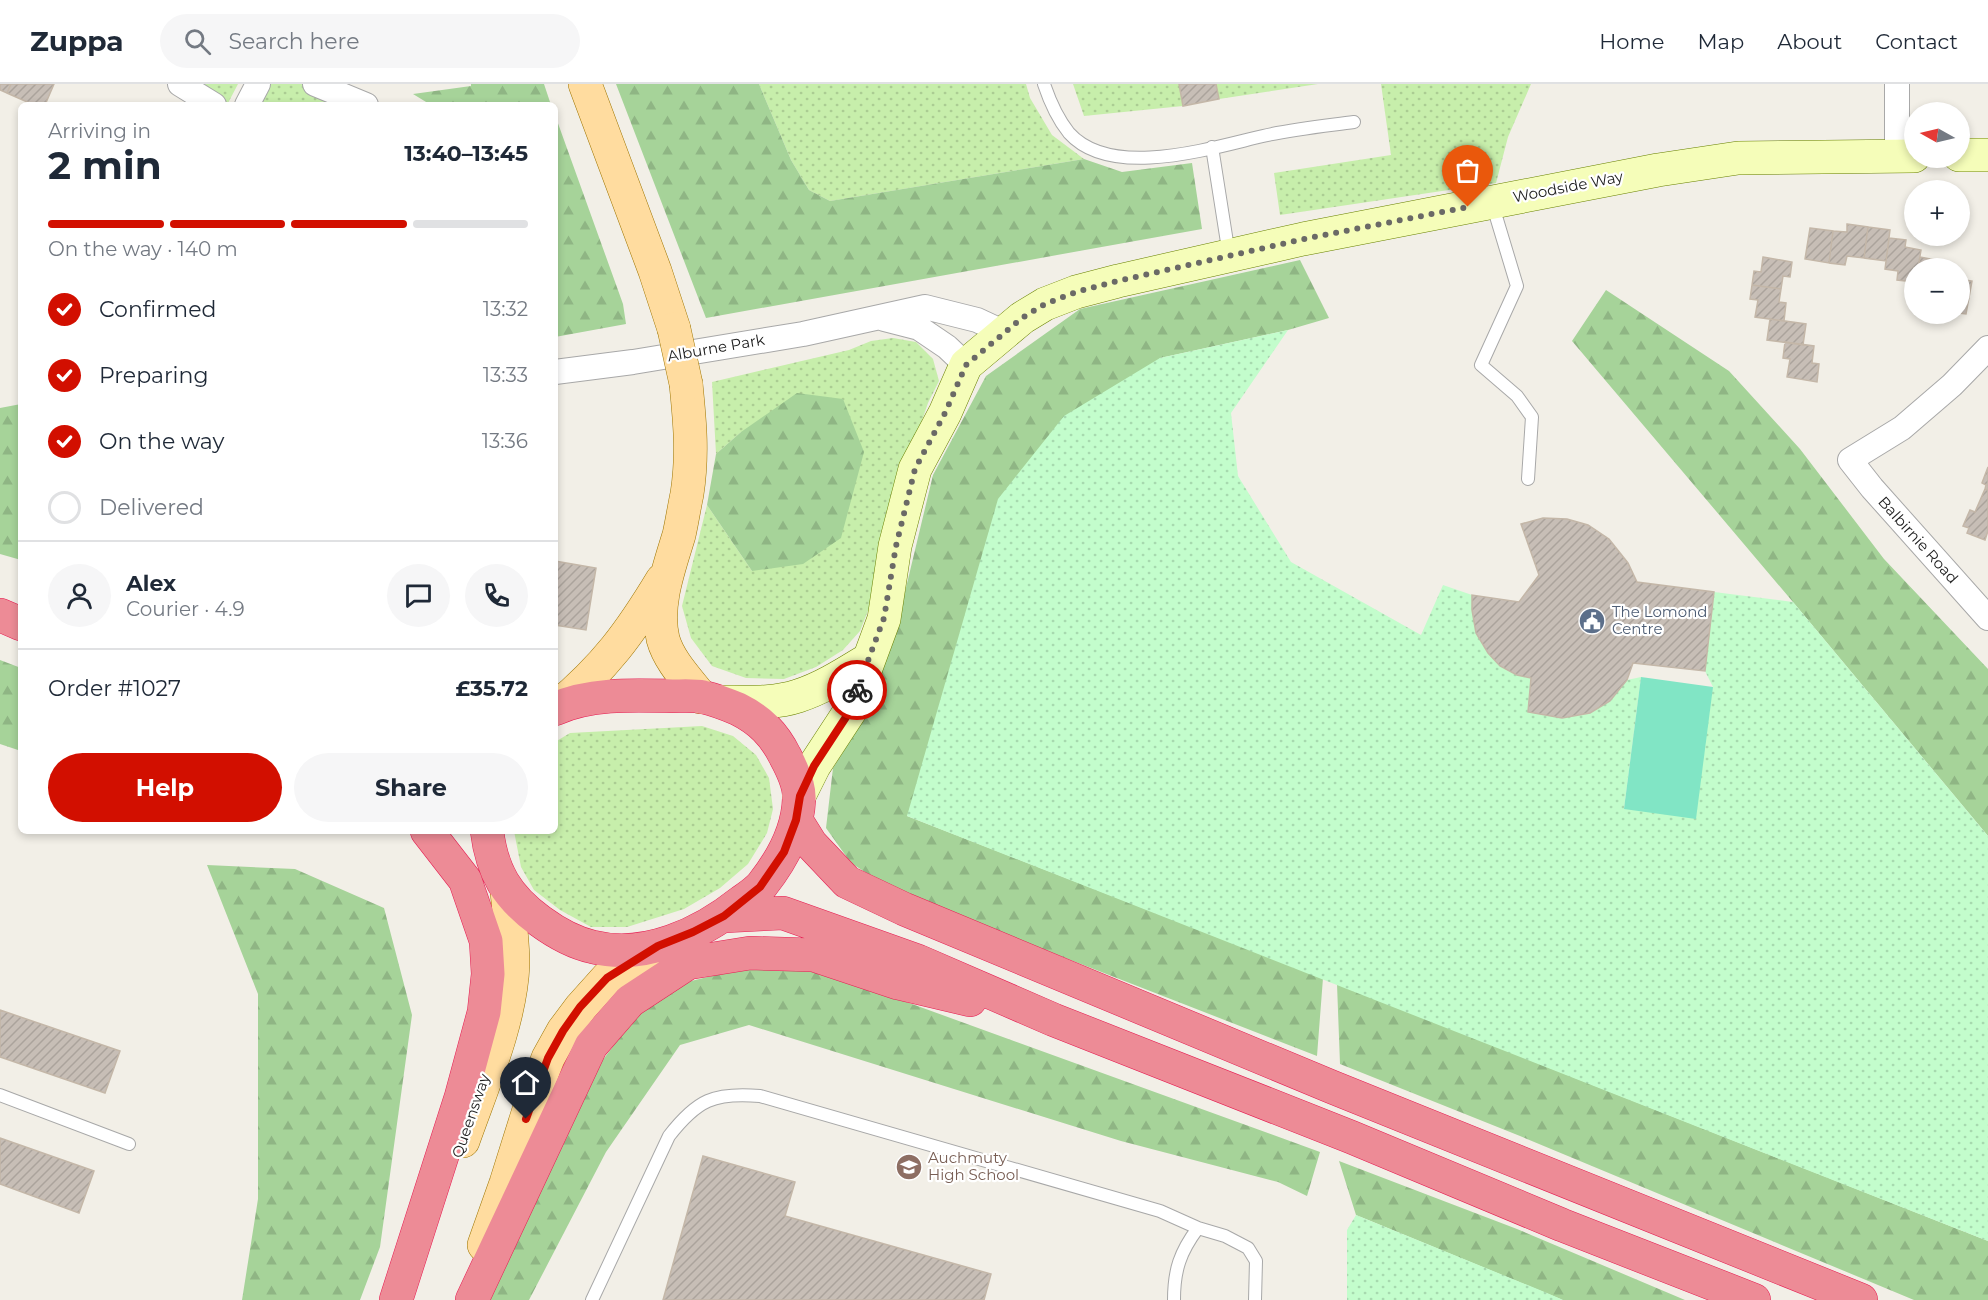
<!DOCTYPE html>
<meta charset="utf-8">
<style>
body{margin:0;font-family:Montserrat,sans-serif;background:#f6f6f7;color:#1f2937;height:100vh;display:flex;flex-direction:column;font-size:22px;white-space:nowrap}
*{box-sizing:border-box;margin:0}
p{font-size:20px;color:#747a83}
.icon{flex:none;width:33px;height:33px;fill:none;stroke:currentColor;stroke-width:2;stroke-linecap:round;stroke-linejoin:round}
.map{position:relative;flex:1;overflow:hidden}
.details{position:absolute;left:18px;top:18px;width:540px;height:732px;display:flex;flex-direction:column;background:#fff;border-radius:9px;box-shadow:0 3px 9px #0003}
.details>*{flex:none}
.needle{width:39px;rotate:278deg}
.buttons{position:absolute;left:1904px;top:18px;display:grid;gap:12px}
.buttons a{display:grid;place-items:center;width:66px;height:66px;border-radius:50%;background:#fff;box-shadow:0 3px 9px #0003;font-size:30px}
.pin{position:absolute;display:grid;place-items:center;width:51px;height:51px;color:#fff;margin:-62px -26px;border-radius:50% 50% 50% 0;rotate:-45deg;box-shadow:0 0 6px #0007}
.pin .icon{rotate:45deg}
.courier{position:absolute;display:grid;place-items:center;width:60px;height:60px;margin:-30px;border:4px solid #d20f00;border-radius:50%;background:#fff;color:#222;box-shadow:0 2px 8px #0007}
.head em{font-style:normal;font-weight:700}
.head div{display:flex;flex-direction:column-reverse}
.head{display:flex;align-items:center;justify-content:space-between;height:102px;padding:0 30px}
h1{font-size:39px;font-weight:700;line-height:45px}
.bar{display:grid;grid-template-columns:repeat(4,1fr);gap:9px 6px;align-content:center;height:72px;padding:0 30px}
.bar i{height:8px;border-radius:4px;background:#e0e1e3}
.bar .current{background:#d20f00}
.bar p{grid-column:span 4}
.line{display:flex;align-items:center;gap:15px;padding:0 30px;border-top:2px solid #e0e1e3}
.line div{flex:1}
.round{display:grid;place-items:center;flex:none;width:63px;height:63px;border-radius:32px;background:#f6f6f7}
ol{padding:0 30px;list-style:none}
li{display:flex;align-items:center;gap:18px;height:66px}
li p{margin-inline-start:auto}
li .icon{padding:6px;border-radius:50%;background:#d20f00;color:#fff;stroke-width:4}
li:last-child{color:#747a83}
li i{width:33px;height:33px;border:3px solid #e0e1e3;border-radius:50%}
.button{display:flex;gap:12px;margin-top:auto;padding:12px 30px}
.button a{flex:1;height:69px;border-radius:36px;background:#d20f00;color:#fff;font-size:24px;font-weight:700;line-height:69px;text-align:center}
.button a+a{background:#f6f6f7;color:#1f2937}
header{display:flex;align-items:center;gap:36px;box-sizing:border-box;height:84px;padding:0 30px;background:#fff;border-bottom:2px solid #e0e1e3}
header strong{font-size:28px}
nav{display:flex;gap:33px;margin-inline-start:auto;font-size:21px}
.search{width:420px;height:54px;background:#f6f6f7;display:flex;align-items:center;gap:15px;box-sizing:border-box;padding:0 21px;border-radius:33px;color:#747a83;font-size:22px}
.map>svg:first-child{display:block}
.grass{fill:url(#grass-dots)}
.forest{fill:url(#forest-firs)}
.park{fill:url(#park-dots)}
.pitch{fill:#81e5c5}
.building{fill:url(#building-hatch);stroke:#c4b7a8;stroke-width:1.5}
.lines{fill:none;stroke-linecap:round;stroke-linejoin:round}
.lane-casing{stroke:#a8a8a8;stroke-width:14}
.street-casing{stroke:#a8a8a8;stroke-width:26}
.secondary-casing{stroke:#688000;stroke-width:34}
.primary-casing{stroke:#9e7500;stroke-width:34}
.highway-casing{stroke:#e61e53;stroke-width:34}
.lane{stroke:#fff;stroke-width:12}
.street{stroke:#fff;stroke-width:24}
.secondary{stroke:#f5fdb9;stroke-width:33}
.primary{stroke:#ffdc9f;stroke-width:33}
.highway{stroke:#ed8b96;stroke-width:33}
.primary-bridge-casing{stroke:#9e7500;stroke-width:34;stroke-linecap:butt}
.primary-bridge{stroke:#ffdc9f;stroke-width:33}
.done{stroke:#6a6966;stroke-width:6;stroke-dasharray:0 10.8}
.route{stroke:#d20f00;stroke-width:8}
.labels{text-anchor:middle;stroke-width:4.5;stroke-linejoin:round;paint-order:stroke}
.street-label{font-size:15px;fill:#212121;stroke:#fff}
.service-label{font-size:15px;fill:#4e5e75;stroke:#fff;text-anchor:start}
.education-label{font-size:15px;fill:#785e54;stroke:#fff;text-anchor:start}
</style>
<header>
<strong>Zuppa</strong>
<div class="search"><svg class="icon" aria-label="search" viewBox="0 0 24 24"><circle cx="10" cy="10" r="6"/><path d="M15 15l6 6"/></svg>Search here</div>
<nav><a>Home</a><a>Map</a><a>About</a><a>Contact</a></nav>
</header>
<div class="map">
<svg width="1988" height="1216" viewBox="0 0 1988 1216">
<defs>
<pattern id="grass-dots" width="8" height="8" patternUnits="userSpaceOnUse" patternTransform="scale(1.5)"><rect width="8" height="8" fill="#c7eeab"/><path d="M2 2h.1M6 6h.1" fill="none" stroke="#abcc93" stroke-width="1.8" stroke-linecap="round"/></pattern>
<pattern id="forest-firs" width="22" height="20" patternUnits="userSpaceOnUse" patternTransform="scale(1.5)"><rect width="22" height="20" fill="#a6d399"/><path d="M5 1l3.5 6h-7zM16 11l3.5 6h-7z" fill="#8fb584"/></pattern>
<pattern id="park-dots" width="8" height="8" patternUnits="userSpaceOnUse" patternTransform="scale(1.5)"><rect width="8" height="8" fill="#c3fdcc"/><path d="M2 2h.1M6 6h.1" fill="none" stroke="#a7d9af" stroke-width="1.8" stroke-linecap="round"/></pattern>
<pattern id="building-hatch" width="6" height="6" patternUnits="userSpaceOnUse" patternTransform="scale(1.5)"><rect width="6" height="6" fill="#c7beb6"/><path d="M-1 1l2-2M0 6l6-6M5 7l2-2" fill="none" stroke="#aba39c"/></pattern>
</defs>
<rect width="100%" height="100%" fill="#f2efe7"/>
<!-- grass -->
<path class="grass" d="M185,0H238L227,21H219Z
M258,0H315L366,21H247Z
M759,0H1026L1030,14L1052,51L1084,75L830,117L809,106L791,76Z
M1073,0H1179L1183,22L1084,32Z
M1216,0H1318L1219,15Z
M1381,0H1531L1508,53L1496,99L1280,131L1274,89L1391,71Z
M893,254L916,258L933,275L939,297L928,319L918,348L873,514L860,547L843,566L816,583L784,595L746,594L712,582L691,554L682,522L707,421L752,487L741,348L716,370L712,298L849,266L871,257Z
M702,642L733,652L756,671L769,694L773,725L767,749L748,780L720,804L684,825L627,843H591L560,826L534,806L521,783L514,747H555V658L570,649Z"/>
<!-- forest -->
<path class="forest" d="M471,0H544L551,21H431L413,10L471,2Z
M616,0H759L791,76L809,106L830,117L1084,75L1122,88L1192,79L1202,145L706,234Z
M555,31L623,220L626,240L555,253Z
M1300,176L1329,234L1288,246L1160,274L907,732L1323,894L1317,972L896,808L851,779L826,744L833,684L863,636L898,537L933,391L986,292L1080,225Z
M1606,206L1729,287L1800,365L1884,475L1988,585V752L1793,518L1572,257Z
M797,309L843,315L864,368L841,454L803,480L752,487L707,421L716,370L741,348Z
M21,320V476L0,470V324Z
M0,576L21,584V667L0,660Z
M207,781L295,785L384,824L412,931L380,1163L360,1216H242L258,1115V910Z
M810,883L1320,1068L1307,1112L1278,1098L1121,1057L749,941L680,961L606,1068L529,1216H489L584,1001L638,929L691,897L745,884Z
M1337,900L1988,1157V1216H1914L1520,1052L1340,980Z
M1339,1077L1517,1145L1685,1216H1563L1356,1131Z"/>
<!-- park -->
<path class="park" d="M1288,246L1231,329L1238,392L1291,478L1421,551L1443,501L1472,511C1471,554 1488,583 1531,594L1529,628L1562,634L1590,629L1627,596L1641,593L1624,725L1713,603L1705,587L1714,508L1793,518L1988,752V1157L907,732L998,415L1064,332L1160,274Z
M1356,1131L1547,1209L1563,1216H1347V1146Z"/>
<!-- pitch -->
<path class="pitch" d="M1641,593L1713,603L1696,735L1624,725Z"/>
<!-- building -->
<path class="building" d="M0,0H11L7,9L0,6Z
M11,0H54L45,21H34L7,9Z
M1179,0H1216L1219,15L1183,22Z
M1847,140L1868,143L1864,174L1847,172L1845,181L1829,179L1833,147L1847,148Z
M1868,143L1890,146L1886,177L1864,174Z
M1810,144L1833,147L1829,179L1805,175Z
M1889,154L1906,156L1905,163L1921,166L1918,184H1914V198L1897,196L1898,187L1885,185Z
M1763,173L1792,178L1790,193L1783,192L1781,205L1752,201L1754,187L1761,188Z
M1920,173L1936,176L1935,183L1943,184H1918Z
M1959,195L1972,197L1966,230L1959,229Z
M1752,201L1781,205L1779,218L1786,219L1784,237L1755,233L1758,216L1750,215Z
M1770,235L1806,240L1803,261L1767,256Z
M1785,258L1814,262L1812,279L1819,280L1817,298L1787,293L1790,275L1783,274Z
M1988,383V406L1985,405L1986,401L1982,399Z
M1985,405L1988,406V447L1985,456L1967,449L1969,444L1963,442L1970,426L1975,428Z
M1543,434L1567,435L1588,441L1609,455L1628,479L1637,498L1714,508L1705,587L1633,579L1627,596L1610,617L1590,629L1562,634L1528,628L1531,594L1517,591L1500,582L1488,569L1476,549L1472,526V511L1519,518L1539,491L1521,440Z
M555,477L596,484L586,546L555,541Z
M0,926L120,967L105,1009L0,973Z
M0,1054L94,1087L79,1129L0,1100Z
M703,1072L795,1098L785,1132L991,1190L984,1216H663Z"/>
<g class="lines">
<defs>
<path id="lane" d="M1044,0C1050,18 1057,34 1069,49C1111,96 1211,64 1263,52C1293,45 1324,42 1354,38
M1212,63L1229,171
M1492,119L1517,202L1481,281L1517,312L1532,333L1528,395
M0,1011L129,1060
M592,1216L669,1052C697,1016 714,1008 760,1012L1160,1127L1198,1144L1225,1152L1248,1164L1256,1177L1255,1216
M1174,1216C1174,1186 1180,1168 1198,1144"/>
<path id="street" d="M180,0L214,21
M315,0L366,21
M1897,0V72
M247,21L258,0
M884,235L919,244L947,263L966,281
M1988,264L1952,301L1902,344L1850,376L1872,404L1988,534
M555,288L633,278L803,250L925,223L977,236L1005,249"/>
<path id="secondary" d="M1959,71H1988
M722,618C746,618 774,620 798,612C823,604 846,589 869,575
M799,712L814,682L850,627L884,535L895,462L915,385L945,329L966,281L1022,234L1045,220L1076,208L1118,197L1303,155L1658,86L1738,74L1914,72"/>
<path id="primary" d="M585,0L655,187L674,245
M686,300C690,339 693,371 687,410C684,424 682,438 679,451C669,484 655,521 663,555C669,577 688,596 701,613
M557,623C605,583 630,549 662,496
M463,1057C482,1003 511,937 513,880C513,856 509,831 507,807
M484,1161L506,1099L533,1013L548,974L563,947L581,923L607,894L658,862"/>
<path id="highway" d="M0,531L21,540
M796,736L811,760L847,798L904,825L1332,1003L1861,1216
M487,747C492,788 507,813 540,837C555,848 575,859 593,863C645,876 701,850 741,818C748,813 756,808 762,801C781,777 798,746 799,715C800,702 791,683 785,672C774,650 760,636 738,625C726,620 716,616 703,613C693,611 682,612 672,612C634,611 590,609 555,625
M724,832L783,829L918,877L1054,936L1351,1053L1562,1141L1754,1216
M396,1216L461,1013L484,928L488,890L486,857L465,796L427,747
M472,1216L591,962L630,917L688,879L750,869L814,871L898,899L970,916"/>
</defs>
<!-- lane casing -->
<use href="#lane" class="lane-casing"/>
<!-- street casing -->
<use href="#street" class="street-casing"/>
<!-- secondary casing -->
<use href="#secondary" class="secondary-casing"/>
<!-- primary casing -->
<use href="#primary" class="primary-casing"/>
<!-- highway casing -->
<use href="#highway" class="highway-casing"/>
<!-- lane -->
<use href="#lane" class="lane"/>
<!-- street -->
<use href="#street" class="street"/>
<!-- secondary -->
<use href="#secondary" class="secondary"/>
<!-- primary -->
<use href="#primary" class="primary"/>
<!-- highway -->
<use href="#highway" class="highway"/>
<defs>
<path id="primary-bridge" d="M674,245L686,300"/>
</defs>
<!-- primary-bridge casing -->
<use href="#primary-bridge" class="primary-bridge-casing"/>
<!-- primary-bridge -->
<use href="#primary-bridge" class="primary-bridge"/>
</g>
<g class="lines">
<!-- done -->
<path class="done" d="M857,606L884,534L896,462L915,385L945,329L966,281L1022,234L1045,220L1076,208L1118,197L1304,155L1468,123"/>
<!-- route -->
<path class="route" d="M526,1035L548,974L563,947L580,923L607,894L658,862L693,848L724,832L760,803L784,768L796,736L800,712L814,682L850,627L857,606"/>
</g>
<!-- icons -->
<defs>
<symbol id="civic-disc" viewBox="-11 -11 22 22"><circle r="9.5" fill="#5c6f8a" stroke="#fff"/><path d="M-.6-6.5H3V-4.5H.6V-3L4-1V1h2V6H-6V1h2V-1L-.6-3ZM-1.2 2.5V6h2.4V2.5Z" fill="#fff"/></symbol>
<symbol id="school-disc" viewBox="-11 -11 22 22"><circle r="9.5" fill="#8d6e63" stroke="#fff"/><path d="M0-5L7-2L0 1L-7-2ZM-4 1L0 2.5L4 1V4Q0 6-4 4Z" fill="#fff"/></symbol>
</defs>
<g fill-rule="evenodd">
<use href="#civic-disc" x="1577" y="522" width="30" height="30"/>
<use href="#school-disc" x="894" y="1068" width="30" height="30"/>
</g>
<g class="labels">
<!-- street labels -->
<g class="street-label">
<text transform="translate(1568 103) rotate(-11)" y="5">Woodside Way</text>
<text transform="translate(716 264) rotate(-10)" y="5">Alburne Park</text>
<text transform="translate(1918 456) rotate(48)" y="5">Balbirnie Road</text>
<text transform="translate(471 1032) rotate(-71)" y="5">Queensway</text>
</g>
<!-- service labels -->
<g class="service-label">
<text x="1612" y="533">The Lomond<tspan x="1612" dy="17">Centre</tspan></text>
</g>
<!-- education labels -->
<g class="education-label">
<text x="928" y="1079">Auchmuty<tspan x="928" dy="17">High School</tspan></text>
</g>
</g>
</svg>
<div class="buttons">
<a><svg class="needle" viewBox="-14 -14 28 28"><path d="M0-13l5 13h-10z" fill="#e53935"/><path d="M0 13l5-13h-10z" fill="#747a83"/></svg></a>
<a>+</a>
<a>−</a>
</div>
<div class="pin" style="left:1468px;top:123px;background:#ea580c"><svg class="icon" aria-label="bag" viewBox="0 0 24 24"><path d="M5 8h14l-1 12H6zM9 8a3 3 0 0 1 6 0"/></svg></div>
<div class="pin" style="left:526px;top:1035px;background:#1f2937"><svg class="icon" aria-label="home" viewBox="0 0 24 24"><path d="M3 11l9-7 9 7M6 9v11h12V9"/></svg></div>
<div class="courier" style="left:857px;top:606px"><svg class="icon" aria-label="bike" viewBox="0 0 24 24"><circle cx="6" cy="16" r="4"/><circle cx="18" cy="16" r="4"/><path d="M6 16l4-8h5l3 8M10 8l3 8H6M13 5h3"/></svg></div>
<section class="details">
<div class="head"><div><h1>2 min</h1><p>Arriving in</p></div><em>13:40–13:45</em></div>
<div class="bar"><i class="current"></i><i class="current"></i><i class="current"></i><i></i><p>On the way · 140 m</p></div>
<ol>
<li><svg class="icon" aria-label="check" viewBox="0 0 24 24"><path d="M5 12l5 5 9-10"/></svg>Confirmed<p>13:32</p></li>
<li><svg class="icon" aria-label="check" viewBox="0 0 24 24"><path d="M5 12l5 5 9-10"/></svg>Preparing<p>13:33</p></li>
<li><svg class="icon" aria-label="check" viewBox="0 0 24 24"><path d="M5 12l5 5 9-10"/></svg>On the way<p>13:36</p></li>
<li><i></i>Delivered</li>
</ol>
<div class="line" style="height:108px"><a class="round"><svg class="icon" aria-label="person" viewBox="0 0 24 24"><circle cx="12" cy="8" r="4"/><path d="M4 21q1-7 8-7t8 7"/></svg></a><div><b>Alex</b><p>Courier · 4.9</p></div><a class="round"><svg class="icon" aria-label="chat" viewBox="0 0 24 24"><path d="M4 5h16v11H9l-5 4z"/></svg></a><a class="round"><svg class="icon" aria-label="phone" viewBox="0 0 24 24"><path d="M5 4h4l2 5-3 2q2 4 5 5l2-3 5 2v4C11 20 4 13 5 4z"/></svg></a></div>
<div class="line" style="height:78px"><div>Order #1027</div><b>£35.72</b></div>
<div class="button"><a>Help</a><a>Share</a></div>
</section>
</div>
